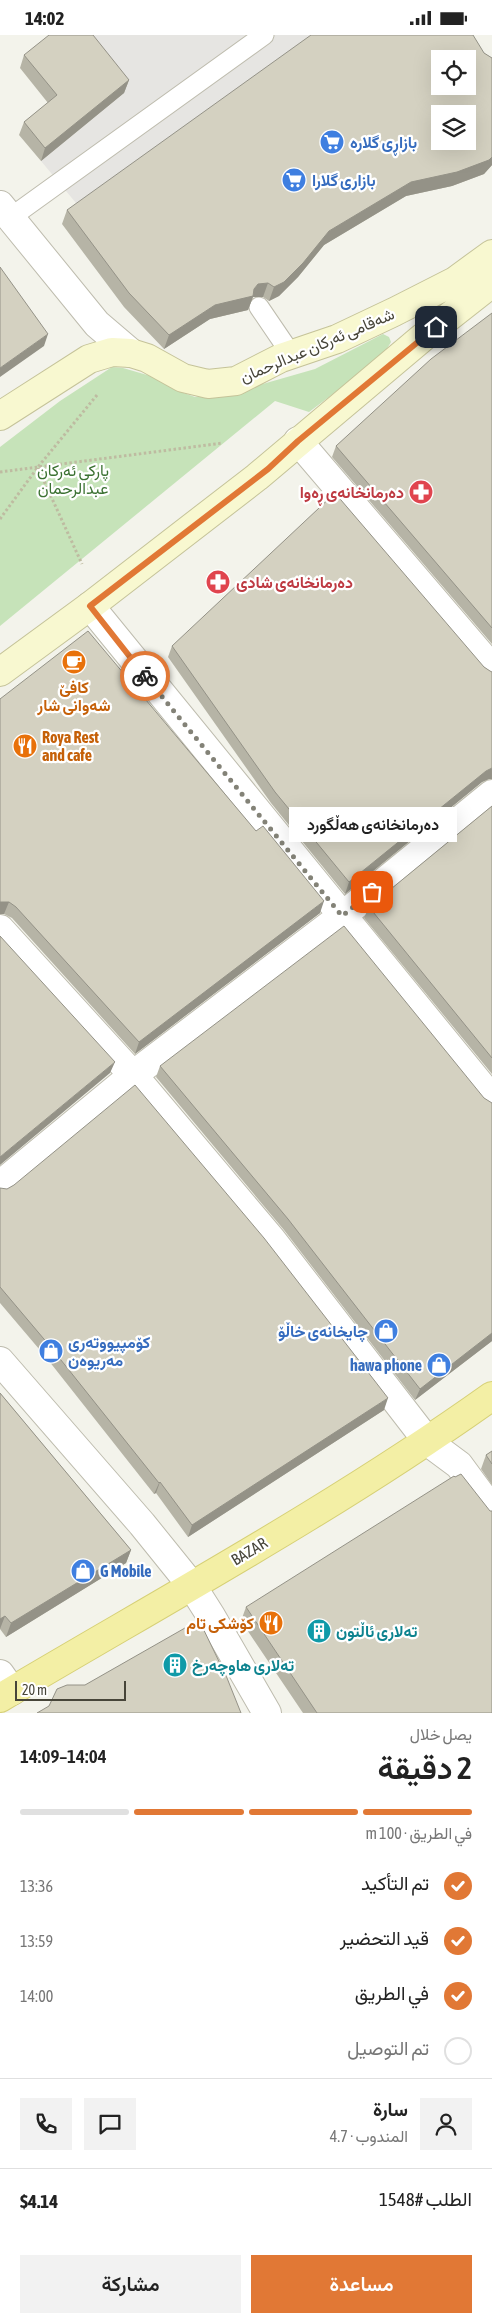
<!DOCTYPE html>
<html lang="ar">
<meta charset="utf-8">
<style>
body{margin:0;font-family:"Asap Condensed",Vazirmatn,sans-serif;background:#f2f2f2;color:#222;direction:rtl;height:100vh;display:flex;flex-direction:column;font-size:19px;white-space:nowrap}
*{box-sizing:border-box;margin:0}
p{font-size:16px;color:#767676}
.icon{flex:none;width:28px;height:28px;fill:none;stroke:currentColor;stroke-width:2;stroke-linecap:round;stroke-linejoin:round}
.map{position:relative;height:1678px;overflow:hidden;direction:ltr}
.drawer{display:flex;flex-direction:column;background:#fff;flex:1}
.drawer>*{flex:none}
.tools{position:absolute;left:431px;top:15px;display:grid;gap:10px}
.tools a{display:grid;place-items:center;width:45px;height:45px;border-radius:0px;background:#fff;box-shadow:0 5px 20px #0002;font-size:25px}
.scale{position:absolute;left:15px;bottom:12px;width:111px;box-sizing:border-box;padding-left:5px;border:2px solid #474539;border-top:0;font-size:14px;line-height:18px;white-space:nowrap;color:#474539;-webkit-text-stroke:4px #fff;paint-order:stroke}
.pin{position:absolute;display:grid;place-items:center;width:42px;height:42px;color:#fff;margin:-21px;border-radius:10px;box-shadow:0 2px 8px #0006}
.courier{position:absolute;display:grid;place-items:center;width:50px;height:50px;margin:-25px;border:4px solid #e17835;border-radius:50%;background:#fff;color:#222;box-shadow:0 1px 6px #0007}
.bubble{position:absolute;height:35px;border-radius:0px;background:#fff;box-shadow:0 5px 20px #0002;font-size:16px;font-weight:600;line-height:35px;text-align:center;direction:rtl}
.headline em{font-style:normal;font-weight:600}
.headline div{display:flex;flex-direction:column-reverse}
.headline{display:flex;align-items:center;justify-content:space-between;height:85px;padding:0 20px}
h1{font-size:32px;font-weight:600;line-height:38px}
.bar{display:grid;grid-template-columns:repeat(4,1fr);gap:8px 5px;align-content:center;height:60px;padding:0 20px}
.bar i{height:6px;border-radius:4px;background:#e0e0e0}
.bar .on{background:#e17835}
.bar p{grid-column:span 4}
.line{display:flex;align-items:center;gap:12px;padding:0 20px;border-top:1px solid #e0e0e0}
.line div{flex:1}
.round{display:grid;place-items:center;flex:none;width:52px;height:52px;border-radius:0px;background:#f2f2f2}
ol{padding:0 20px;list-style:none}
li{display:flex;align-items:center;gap:15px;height:55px}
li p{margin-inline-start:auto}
li .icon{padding:5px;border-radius:50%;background:#e17835;color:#fff;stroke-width:4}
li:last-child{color:#767676}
li i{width:28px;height:28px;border:2px solid #e0e0e0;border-radius:50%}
.primary-button{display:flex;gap:10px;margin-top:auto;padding:10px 20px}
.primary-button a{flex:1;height:58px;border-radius:0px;background:#e17835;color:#fff;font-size:20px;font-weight:600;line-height:58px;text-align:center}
.primary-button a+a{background:#f2f2f2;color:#222}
.status{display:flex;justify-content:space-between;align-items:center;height:35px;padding:0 25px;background:#fff;direction:ltr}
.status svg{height:14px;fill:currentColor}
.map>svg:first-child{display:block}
.green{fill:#c6e3b9}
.parking{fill:#e6e5e2}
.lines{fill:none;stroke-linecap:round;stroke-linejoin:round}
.lane-casing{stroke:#bebcae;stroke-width:21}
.street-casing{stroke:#bebcae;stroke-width:30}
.secondary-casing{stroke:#c5c399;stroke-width:30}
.primary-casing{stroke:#d6d076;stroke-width:30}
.path{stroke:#bebba1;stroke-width:3;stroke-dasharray:2.5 2.5;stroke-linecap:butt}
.lane{stroke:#fff;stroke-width:19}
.street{stroke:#fff;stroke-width:28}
.secondary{stroke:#f8f8d0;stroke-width:28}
.primary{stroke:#f3efa5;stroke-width:28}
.wall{fill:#b6b4a6}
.shaded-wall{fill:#949287}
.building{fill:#d4d1c1;stroke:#949287;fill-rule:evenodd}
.done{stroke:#838277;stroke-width:5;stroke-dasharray:0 9}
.route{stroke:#e17835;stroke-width:6}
.labels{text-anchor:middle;stroke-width:4.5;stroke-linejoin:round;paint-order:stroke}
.shop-label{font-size:16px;font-weight:bold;fill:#366cbe;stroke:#fff;text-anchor:start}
.street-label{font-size:16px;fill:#474539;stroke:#fff}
.park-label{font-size:16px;fill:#3c7233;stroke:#fff}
.health-label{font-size:16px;font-weight:bold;fill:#be3a42;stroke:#fff;text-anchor:end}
.food-label{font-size:16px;font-weight:bold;fill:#c56008;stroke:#fff}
.culture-label{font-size:16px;font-weight:bold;fill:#0d838f;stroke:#fff;text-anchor:start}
</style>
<div class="status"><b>14:02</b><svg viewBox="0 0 49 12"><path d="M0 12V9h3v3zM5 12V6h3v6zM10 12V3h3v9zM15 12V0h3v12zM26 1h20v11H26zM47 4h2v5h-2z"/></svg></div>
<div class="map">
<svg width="492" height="1678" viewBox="0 0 492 1678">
<rect width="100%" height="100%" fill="#f3f3eb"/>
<!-- green -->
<path class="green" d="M383,299L389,302L391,307L382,322L309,377L275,366L0,591V412L60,366L112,332L123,333L154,342L175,355L195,362L235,357L315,334Z"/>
<!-- parking -->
<path class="parking" d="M79,0H324L81,174L41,126L124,58Z"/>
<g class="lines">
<defs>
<path id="lane" d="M10,183L264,0
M259,272L291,319"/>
<path id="street" d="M0,170L97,289L131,318
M298,406L492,633
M90,571L492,1064
M0,894L133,1040L272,1205L428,1407L459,1430L492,1475
M0,1150L133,1040L342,881L492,759
M0,1326L142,1489L192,1551L211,1581L267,1678
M0,1639L12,1656"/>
<path id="secondary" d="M0,381L89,324L112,317L131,318L147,323L183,343L208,349L236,346L281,323L337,304L394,277L455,246L492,219
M0,637L90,571L257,442L422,303L492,248"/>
<path id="primary" d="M0,1663C165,1565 335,1473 492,1361"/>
</defs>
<!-- lane casing -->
<use href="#lane" class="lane-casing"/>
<!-- street casing -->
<use href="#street" class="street-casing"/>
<!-- secondary casing -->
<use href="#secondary" class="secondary-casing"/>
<!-- primary casing -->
<use href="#primary" class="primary-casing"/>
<!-- path -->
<path class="path" d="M38,433L82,529
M0,437L223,408
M0,484L38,432L97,360"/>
<!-- lane -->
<use href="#lane" class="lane"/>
<!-- street -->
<use href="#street" class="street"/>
<!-- secondary -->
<use href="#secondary" class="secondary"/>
<!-- primary -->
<use href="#primary" class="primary"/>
</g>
<!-- wall -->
<path class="wall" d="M484,18L492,23V130L484,139L452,151L406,161L324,210L298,242L279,261L269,266L263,262H253L248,275L210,284L164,314L124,272L62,189L67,175Z
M24,20L129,45L124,58L41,126L19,100L24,87L48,68L20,33Z
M492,278V609L332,422L336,411Z
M172,611L484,632L490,636L492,637V744H489L482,747L345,859L271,768L168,622Z
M0,664L320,878L135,1019L12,883L4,879H0Z
M492,771V1039L364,883L369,872Z
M160,1031L484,1063L491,1068L492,1306L415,1365L284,1195L156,1042Z
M0,1153L384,1375L188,1502L156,1458L154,1459L45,1321L0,1268Z
M0,1358L131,1515L126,1528L6,1602L0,1594Z
M492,1416V1450L481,1434L486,1420Z
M490,1476L492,1678H303L241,1586L246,1572Z"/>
<!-- shaded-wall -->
<path class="shaded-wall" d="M129,45L124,58L41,126L45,113Z
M492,122V130L484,139L452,151L406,161L324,210L298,242L279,261L269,266L274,252L329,196L411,147Z
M268,248L263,262H253L248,275L210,284L164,314L169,300L215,270L254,254L258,249Z
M48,299L44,311L0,342V333Z
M492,733V744H489L482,747L345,859L349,847L486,736Z
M324,866L320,878L135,1019L139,1007Z
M0,867H9L4,879H0Z
M115,1027L110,1038L0,1130V1122Z
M492,1298V1306L415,1365L420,1354Z
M388,1363L384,1375L188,1502L192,1490Z
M160,1447L156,1458L154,1459L159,1448Z
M131,1515L126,1528L6,1602L11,1588Z
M5,1581L0,1594V1584Z"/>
<!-- building -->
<path class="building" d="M49,0H93L129,45L45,113L24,87L57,60L24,20Z
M311,0H473L484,18L492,23V122L489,125L457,137L411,147L329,196L303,228L284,247L274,252L268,248L258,249L254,254L253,261L215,270L169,300L129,258L67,175ZM440,24H468V51H440ZM440,79H468V106H440Z
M0,232L48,299L0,333Z
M492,278V593L336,411L431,324Z
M335,458L484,632L490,636L492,637V733L486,736L349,847L275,757L172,611Z
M88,596L256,796L263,791L324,866L139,1007L16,872L9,867H0V664Z
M492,771V1023L369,872Z
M344,891L484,1063L492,1068V1298L420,1354L288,1184L160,1031Z
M0,901L115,1027L0,1122Z
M135,1050L264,1203L388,1363L192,1490L160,1447L159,1448L49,1310L0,1252V1153L7,1154L14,1150Z
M0,1358L131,1515L11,1588L5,1581L0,1584Z
M492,1416V1429L486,1420Z
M461,1439L490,1476H492V1678H317L246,1572L454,1441L455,1442Z
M199,1585L227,1643L241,1678H37L49,1671L57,1654L67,1650H85Z"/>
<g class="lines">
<!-- done -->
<path class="done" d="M145,641L342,881L372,857"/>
<!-- route -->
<path class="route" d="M145,641L90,571L268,434L298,406L436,292"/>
</g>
<!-- icons -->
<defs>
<symbol id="supermarket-disc" viewBox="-11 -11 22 22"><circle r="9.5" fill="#3f7fe0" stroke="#fff"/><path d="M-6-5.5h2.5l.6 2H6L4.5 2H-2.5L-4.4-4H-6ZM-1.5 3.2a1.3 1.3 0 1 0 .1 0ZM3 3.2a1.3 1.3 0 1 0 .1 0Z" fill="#fff"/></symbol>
<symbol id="pharmacy-disc" viewBox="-11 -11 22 22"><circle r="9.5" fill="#e0444e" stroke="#fff"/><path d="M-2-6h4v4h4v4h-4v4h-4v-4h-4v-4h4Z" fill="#fff"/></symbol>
<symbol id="cafe-disc" viewBox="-11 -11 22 22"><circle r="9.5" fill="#e8710a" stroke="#fff"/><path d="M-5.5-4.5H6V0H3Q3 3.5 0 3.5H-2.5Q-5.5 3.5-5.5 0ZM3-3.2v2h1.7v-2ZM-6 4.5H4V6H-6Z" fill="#fff"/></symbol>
<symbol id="restaurant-disc" viewBox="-11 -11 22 22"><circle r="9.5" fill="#e8710a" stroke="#fff"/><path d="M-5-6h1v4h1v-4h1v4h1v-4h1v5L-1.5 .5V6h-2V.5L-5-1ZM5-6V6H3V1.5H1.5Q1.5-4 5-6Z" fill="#fff"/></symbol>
<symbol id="shop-disc" viewBox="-11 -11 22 22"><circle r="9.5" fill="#3f7fe0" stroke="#fff"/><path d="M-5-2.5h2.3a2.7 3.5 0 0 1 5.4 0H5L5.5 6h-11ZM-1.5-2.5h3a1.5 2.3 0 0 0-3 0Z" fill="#fff"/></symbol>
<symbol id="building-disc" viewBox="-11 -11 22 22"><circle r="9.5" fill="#0f9aa8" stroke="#fff"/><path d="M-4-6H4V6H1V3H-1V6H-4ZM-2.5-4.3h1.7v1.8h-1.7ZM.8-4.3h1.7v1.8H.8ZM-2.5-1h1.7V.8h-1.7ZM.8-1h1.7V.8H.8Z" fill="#fff"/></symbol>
</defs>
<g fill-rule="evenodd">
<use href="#supermarket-disc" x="318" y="93" width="28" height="28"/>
<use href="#supermarket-disc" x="280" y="131" width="28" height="28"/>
<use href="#pharmacy-disc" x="407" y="443" width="28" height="28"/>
<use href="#pharmacy-disc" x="204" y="533" width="28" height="28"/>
<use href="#cafe-disc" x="60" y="613" width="28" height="28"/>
<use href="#restaurant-disc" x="11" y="697" width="28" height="28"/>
<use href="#shop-disc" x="372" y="1282" width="28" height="28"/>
<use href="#shop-disc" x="37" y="1302" width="28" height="28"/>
<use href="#shop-disc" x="425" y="1316" width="28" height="28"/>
<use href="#shop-disc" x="69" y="1522" width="28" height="28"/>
<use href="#restaurant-disc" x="257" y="1574" width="28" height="28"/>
<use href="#building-disc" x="305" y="1582" width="28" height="28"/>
<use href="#building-disc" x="161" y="1616" width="28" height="28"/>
</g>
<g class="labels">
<!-- shop labels -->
<g class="shop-label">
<text x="350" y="113">بازاڕی گلارە</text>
<text x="312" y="151">بازاری گلارا</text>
<text x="368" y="1302" text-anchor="end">چایخانەی خاڵۆ</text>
<text x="68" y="1313">کۆمپیووتەری<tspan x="68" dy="18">مەریوەن</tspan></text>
<text x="422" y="1336" text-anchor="end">hawa phone</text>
<text x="100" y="1542">G Mobile</text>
</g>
<!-- street labels -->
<g class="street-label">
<text transform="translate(317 310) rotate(-23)" y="6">شەقامی ئەرکان عبدالرحمان</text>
<text transform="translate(249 1516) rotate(-31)" y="6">BAZAR</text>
</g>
<!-- park labels -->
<g class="park-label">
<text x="73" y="441">پارکی ئەرکان<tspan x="73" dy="18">عبدالرحمان</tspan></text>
</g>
<!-- health labels -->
<g class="health-label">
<text x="404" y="463">دەرمانخانەی ڕەوا</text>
<text x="236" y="553" text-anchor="start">دەرمانخانەی شادی</text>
</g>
<!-- food labels -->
<g class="food-label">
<text x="74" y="658">کافێ<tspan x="74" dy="18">شەوانی شار</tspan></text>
<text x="42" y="708" text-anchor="start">Roya Rest<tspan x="42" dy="18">and cafe</tspan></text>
<text x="254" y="1594" text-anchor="end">کۆشکی تام</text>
</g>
<!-- culture labels -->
<g class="culture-label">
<text x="336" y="1602">تەلاری ئاڵتون</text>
<text x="192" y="1636">تەلاری هاوچەرخ</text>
</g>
</g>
</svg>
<div class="tools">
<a><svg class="icon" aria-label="locate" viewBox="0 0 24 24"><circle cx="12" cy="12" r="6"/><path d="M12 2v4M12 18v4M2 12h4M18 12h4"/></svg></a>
<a><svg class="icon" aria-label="layers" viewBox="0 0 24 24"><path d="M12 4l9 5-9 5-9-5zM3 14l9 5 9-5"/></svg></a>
</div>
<div class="scale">20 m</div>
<div class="pin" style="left:372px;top:857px;background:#ea580c"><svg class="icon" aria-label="bag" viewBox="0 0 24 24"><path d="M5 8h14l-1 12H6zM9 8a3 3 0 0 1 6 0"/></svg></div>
<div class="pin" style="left:436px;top:292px;background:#1f2937"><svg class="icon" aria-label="home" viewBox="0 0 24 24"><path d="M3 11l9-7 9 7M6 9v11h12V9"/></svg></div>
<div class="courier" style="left:145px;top:641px"><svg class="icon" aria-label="bike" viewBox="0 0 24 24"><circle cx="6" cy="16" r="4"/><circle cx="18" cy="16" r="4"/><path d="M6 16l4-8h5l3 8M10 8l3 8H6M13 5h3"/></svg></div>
<div class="bubble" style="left:289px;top:772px;width:168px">دەرمانخانەی هەڵگورد</div>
</div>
<section class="drawer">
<div class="headline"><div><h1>2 دقيقة</h1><p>يصل خلال</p></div><em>14:04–14:09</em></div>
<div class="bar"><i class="on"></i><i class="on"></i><i class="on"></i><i></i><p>في الطريق · 100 m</p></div>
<ol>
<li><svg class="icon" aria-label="check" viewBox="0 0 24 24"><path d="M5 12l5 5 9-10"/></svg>تم التأكيد<p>13:36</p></li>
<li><svg class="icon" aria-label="check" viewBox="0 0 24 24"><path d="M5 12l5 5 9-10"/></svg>قيد التحضير<p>13:59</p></li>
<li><svg class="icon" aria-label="check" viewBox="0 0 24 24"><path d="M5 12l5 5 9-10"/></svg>في الطريق<p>14:00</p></li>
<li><i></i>تم التوصيل</li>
</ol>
<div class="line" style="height:90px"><a class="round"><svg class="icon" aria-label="person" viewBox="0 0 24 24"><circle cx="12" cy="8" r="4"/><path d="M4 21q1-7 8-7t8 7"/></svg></a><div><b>سارة</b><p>المندوب · 4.7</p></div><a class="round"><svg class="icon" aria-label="chat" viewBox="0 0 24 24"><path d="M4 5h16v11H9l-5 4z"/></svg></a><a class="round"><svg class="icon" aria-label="phone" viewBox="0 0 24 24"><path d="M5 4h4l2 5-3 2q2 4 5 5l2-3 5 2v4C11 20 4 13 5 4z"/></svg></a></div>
<div class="line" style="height:65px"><div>الطلب #1548</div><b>$4.14</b></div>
<div class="primary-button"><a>مساعدة</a><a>مشاركة</a></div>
</section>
